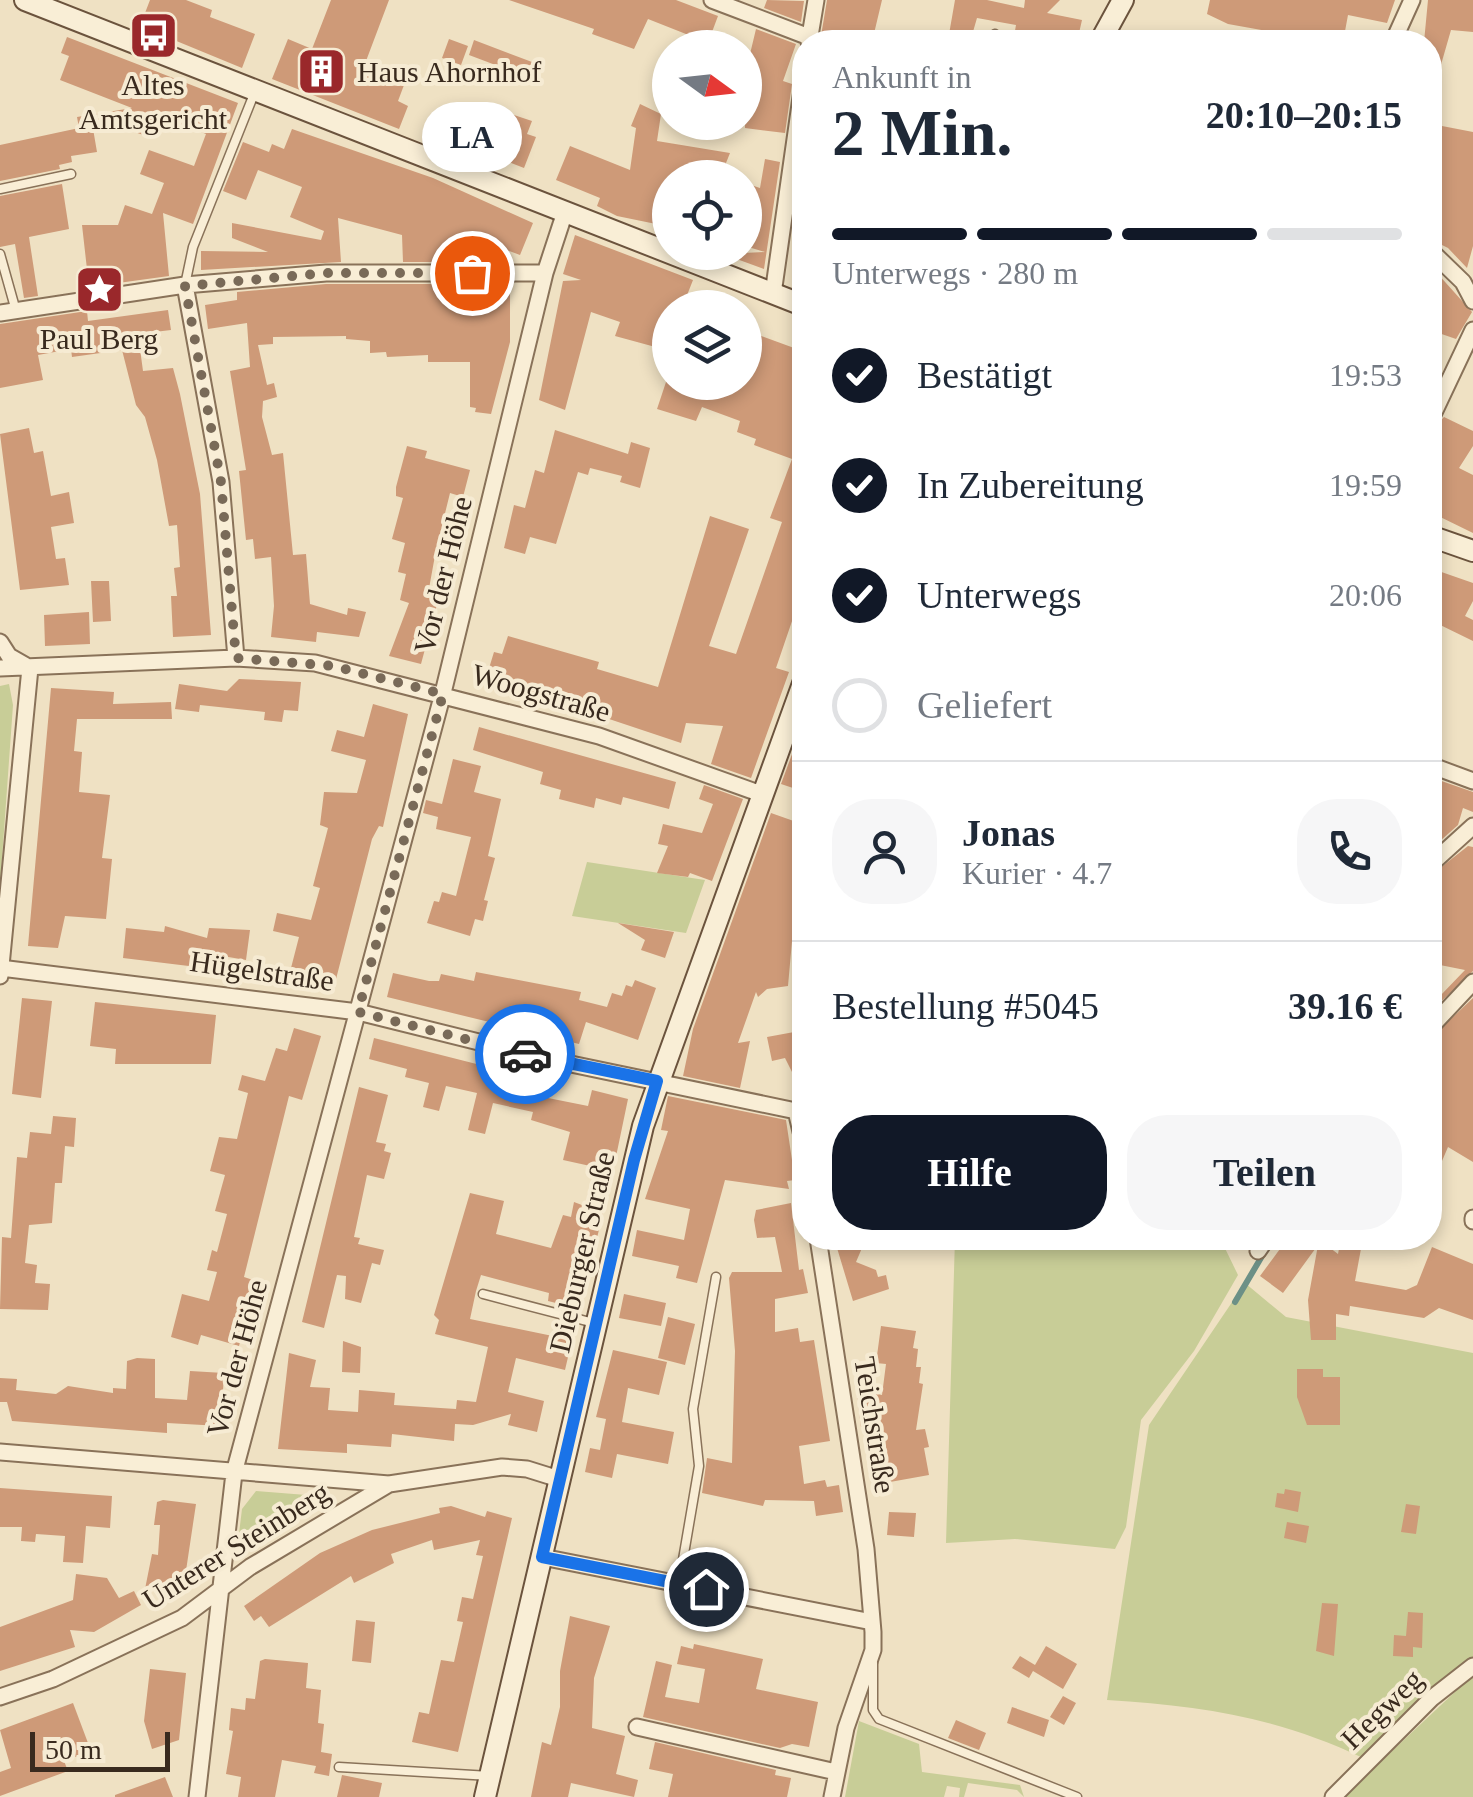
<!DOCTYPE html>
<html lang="de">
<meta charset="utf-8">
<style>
body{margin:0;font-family:Georgia,serif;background:#f6f6f7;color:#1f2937;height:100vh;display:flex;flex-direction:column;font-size:38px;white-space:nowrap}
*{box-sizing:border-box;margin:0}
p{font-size:32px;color:#747a83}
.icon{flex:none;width:55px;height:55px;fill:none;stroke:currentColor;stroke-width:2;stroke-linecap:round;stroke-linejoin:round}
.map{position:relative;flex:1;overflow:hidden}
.panel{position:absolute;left:792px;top:30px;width:650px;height:1220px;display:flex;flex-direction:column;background:#fff;border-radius:40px;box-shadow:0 5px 15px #0003}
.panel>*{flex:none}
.needle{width:65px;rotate:105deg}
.buttons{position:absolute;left:652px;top:30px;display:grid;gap:20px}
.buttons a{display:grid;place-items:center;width:110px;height:110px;border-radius:50%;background:#fff;box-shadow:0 5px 15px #0003;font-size:50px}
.scale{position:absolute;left:30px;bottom:25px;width:140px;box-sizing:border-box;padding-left:10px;border:5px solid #392a1e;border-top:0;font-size:28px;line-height:35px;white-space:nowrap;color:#392a1e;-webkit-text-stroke:8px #f6ebd3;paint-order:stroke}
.pin{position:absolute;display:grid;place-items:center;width:85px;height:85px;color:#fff;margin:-42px;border:5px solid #fff;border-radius:50%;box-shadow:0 2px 10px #0007}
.courier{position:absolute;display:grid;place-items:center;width:100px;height:100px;margin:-50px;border:8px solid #1a73e8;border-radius:50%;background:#fff;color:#222;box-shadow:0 2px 12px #0007}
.bubble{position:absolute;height:70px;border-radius:35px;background:#fff;box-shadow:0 5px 15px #0003;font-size:32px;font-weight:800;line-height:70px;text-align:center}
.head em{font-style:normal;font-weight:800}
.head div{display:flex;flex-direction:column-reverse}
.head{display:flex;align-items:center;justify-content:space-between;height:170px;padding:0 40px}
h1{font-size:65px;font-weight:800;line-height:75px}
.bar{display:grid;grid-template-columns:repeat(4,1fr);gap:15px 10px;align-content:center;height:120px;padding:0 40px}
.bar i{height:12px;border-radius:8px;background:#e0e1e3}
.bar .selected{background:#111827}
.bar p{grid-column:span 4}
.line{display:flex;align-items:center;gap:25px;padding:0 40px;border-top:2px solid #e0e1e3}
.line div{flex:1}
.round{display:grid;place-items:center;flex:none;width:105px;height:105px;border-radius:40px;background:#f6f6f7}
ol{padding:0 40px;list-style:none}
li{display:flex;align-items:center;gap:30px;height:110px}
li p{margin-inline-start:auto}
li .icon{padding:10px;border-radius:50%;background:#111827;color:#fff;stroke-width:4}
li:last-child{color:#747a83}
li i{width:55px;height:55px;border:5px solid #e0e1e3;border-radius:50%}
.cta{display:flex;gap:20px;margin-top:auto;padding:20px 40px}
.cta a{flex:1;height:115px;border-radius:40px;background:#111827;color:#fff;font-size:40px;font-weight:800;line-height:115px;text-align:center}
.cta a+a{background:#f6f6f7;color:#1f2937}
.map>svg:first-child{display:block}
.green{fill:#c8cd97}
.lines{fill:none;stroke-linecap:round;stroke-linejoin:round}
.stream{stroke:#6c9086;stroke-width:6}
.building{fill:#ce9a78}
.lane-casing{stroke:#897259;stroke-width:11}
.street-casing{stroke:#897259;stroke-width:19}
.secondary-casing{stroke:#6b533d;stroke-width:24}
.lane{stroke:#f9eed6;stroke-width:8}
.street{stroke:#f9eed6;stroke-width:15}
.secondary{stroke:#f9eed6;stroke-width:20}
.done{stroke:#796a58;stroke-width:10;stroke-dasharray:0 18}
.route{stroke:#1a73e8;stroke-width:12}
.labels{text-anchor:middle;stroke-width:8;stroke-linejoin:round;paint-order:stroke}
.poi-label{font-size:30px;fill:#392a1e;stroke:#f6ebd3}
.street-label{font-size:30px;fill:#392a1e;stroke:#f6ebd3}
</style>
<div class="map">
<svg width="1473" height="1797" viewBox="0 0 1473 1797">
<rect width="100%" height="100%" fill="#efe1c3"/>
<!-- green -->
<path class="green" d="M9,684L13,705L0,887V686Z
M587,862L705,880L686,933L572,916Z
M955,1238H1220L1238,1275L1194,1351L1141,1420L1126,1527L1115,1549L1015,1539L946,1543Z
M1245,1283L1286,1317L1473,1353V1659L1363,1758C1277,1717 1201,1706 1107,1700L1149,1425Z
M256,1491L319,1496L324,1501L242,1556L237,1550L242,1509Z
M1473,1675V1797H1343Z
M859,1721L919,1744L922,1772L1020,1785L1024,1797L1017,1790L968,1783L964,1797H959L960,1788L947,1786L944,1797H845Z"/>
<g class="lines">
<!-- stream -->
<path class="stream" d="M1235,1302L1265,1251"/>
</g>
<!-- building -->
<path class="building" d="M150,0H186L212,10L210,17L255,34L242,68L140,26Z
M331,0H389L363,69L404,85L398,101L408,106L399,129L272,79L288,39L312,49Z
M509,0H676L718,16L706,48H690L691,36L648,19L634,49L592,34L594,29Z
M767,0L804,1L801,22L764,8Z
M827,0H882L872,42H820Z
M955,0H987L1024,8L1025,0H1060L1047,13L1082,20L1077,42L1039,35L1038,42H1013L1016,25L977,18L970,42L948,40Z
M1210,0H1395L1387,23L1348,15L1343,42L1282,33L1280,42H1263L1267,31L1228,24L1207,14Z
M1428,0H1473V32L1451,30L1434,89H1430V42H1424Z
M756,29L796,44L783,81L792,84L785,133L745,128V75Z
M67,37L238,103L193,224L163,213L169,276L89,287L82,225H118L125,205L152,214L164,183L140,174L149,150L194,166L206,134L160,116L152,138L91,117L97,152L71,156L72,162L59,165L60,169L0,181V145L79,128L77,117L132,108L60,80L69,56L61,53Z
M449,39L468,46L461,65L442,58Z
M474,40L532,62L527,77L469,55Z
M459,102L511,122L514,115L532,121L527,134L536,137L524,168L445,137Z
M640,104L661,114L657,141L730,153L720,178H670V221L659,217L656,224L617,216L597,206L600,198L556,180L570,146L630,170L636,128L631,126Z
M1442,126L1473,132V246L1467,268L1448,248L1430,239V152L1436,153Z
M292,129L433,178L533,223L520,255L471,237L463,262H403L402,235L338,218L341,262L201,270V251L268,252L232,238V223L321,240L324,231L290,217L302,187L258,170L246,200L223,191L243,142L269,152L272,144L284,149Z
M765,159L780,162L764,269L723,254L765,252L745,246L755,213L745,209V183L760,188Z
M62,184L69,229L29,237L38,296L24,298L15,244L0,247V196Z
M575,235L693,280L682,308H670V351L615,336L620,322L591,312L565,410L539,400L563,281L581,280L563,274Z
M1437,273L1472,312L1456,339L1430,330V290Z
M326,284H510V342L491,414L475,412L476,408L470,407V362H428V355L387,357L386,352L370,353V341L346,339V336L273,337V344L258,345L267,385L274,383L277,397L263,401L262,417L272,455L283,453L293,555L306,554L310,604L347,615L348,608L366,612L359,637L317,632L316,642L271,637L274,606L271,557L255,559L253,539L246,540L239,471L246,470L230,371L250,367L247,323L208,329L205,305L237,300V292Z
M168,310L171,330L138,334L143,371L173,368L180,394L200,494L211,635L173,637L171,596H177L174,568L180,567L177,525L169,526L157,460L145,417L136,405L122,350L72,357L71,349L38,355L43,380L0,388V324L87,311L88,321Z
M745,330L805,352V583L776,668L789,672L751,778L711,764L723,726L686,723L681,743L486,678L494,652L502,654L508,636L599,662L597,669L658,687L710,516L749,529L709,646L736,654L782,522L770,518L792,459L754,445L756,439L737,432L740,421L702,407L696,421L657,409L666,382H745Z
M1444,417L1473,431V446L1459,468L1473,475V533L1430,512V432Z
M29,428L34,453L43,451L51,496L69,492L74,523L51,527L56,559L65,558L69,585L20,590L0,434Z
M555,430L628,454L631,442L650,448L640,488L620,482L622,476L590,468L588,475L578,472L556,544L530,537L525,554L504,548L514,505L525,508L535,470L544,473Z
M407,446L427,451L425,458L470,470L463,497L450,493L436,550L428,594L439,597L421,664L389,656L409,603L400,600L406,574L398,572L405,543L392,539L403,498L396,496V487Z
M1430,568L1473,583V601L1465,616L1473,620V641L1430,620Z
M91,581H109L111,621L93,622Z
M89,612L90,644L45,646L44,615Z
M239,679L301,682L298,711L284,710L282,722L264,720L265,712L200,705L199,712L175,709L179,684L227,691Z
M51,688L114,692L113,704L171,702L172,719H77L74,751L82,752L79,792L110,795L102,858L112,859L106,919L65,916L58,948L28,946Z
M373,704L408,714L383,827L379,826L372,839L335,983L291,968L299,937L273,931L277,913L311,920L320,888L313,886L328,828L320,825L324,792L357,793L366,760L331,751L337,730L364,737Z
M805,719V792L781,784Z
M479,727L676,782L669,809L623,797L621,805L596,798L594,808L559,799L561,790L540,784L543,772L473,750Z
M453,759L481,766L474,792L501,799L488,856L495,858L484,900L488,901L483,921L475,919L470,936L427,923L434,901L439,902L442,892L456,896L471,837L436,829L438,817L423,813L426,800L442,804Z
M1430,777L1473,792V812L1463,808L1458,825L1430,850Z
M704,785L743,799L712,881L690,873L688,877L657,873L668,846L658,844L663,824L702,833L713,804L699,799Z
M771,813L805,825V933H796V941H792L788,986L767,989L758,997L756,992L738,1043L750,1041L740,1088L683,1076L693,1029Z
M1468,846L1473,847V971L1430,1012V991L1440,996L1465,970L1430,963V876Z
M618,923L674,932L665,958L641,950L645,940Z
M165,926L207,938L209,928L250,930L246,960L199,952L197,967L123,958L126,928L164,932Z
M476,972L581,992L579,1000L607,1007L612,993L622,996L626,985L632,987L635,980L656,988L638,1040L586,1022L579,1044L387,997L393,973L429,981H439L441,974L474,981Z
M22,998L52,1001L41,1098L12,1094Z
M1473,998V1162L1448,1147L1430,1189V1039Z
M95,1002L216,1015L211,1064H115L116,1049L90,1046Z
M294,1028L321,1036L302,1100L289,1096L244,1277L256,1281L239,1346L201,1335L198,1345L171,1337L182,1294L209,1301L217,1272L207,1270L212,1250L217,1252L227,1214L215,1211L225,1175L210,1171L219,1137L237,1139L248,1093L238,1090L242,1075L265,1081L276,1048L287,1051Z
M805,1030V1096H804L785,1058L772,1061L767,1037Z
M374,1038L552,1083L548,1098L588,1106L592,1090L628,1099L613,1171L563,1160L570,1132L531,1120L533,1112L493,1103L485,1134L468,1130L477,1093L446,1086L439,1111L423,1107L429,1083L405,1077L407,1069L369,1059Z
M359,1087L388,1095L376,1142L386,1144L384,1151L391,1153L384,1179L367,1175L354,1237L360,1238L358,1244L384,1250L380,1265L372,1263L361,1303L345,1299L346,1276L337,1275L324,1328L302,1322Z
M668,1096L786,1120L795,1180L787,1181L789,1189L725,1180L697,1283L676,1278L679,1266L632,1256L637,1230L684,1240L690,1209L645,1199L668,1131L661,1130Z
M53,1116L76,1118L74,1147L65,1146L62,1183H55L52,1223L29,1225L25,1263L37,1265L35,1283L50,1284L48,1310L0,1309L2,1237L11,1238L17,1157L27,1158L30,1132L51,1134Z
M470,1193L504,1201L496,1234L551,1248L563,1215L571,1217L574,1202L603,1213L580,1309L548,1301L549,1293L481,1275L476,1291L470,1319L572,1340L565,1370L516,1358L508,1392L544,1401L537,1432L508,1425L511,1414L473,1425L455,1424L454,1441L392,1434L391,1447L347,1444V1453L278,1449L289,1353L316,1360L310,1387L330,1388L328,1410L358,1412L359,1390L395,1393L394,1405L456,1409L457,1400L476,1402L488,1347L435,1334L439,1320L434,1315Z
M791,1203L799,1270L803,1269L808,1293L775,1299V1332L798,1328L800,1342L814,1340L830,1441L799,1446L804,1484L825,1480L827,1487L839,1485L843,1512L816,1516L814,1501L765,1500L763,1506L702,1493L707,1458L732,1463L735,1351L729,1278L732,1272H782L775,1237L757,1238L754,1220L756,1210Z
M834,1238L862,1248L856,1262L876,1270L878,1277L886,1275L889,1289L853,1301Z
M1288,1238H1324L1321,1241L1338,1254L1341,1238H1363L1355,1281L1406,1290L1417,1285L1432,1247L1473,1264V1320L1439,1308L1424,1318L1350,1306L1349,1316L1336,1314V1340H1311L1308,1300L1318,1245L1283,1293L1260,1276Z
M624,1294L666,1303L661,1326L619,1318Z
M668,1317L695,1324L685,1365L658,1358Z
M881,1326L916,1331L913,1348L918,1349L916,1367H921L919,1383L923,1384L916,1430L925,1429L929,1447L924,1448L929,1475L890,1482L875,1425L861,1427L856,1390L882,1395L886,1364L876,1363Z
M343,1341L361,1347L360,1373L342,1372Z
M613,1350L667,1362L659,1395L628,1388L622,1422L674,1432L668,1464L617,1454L612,1478L585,1472L590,1448L600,1450L606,1419L596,1417Z
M137,1358L155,1359V1398L187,1400L190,1371L224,1373L221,1426L167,1423V1433L12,1421L7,1402H0V1378L17,1379L16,1390L56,1394L68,1386L113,1393V1388L126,1389L127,1361Z
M1297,1369H1323V1377H1340V1425H1307L1297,1397Z
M0,1488L112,1496L110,1528L86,1526L83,1563L63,1562L65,1536L36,1534L35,1542L21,1541L22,1527H0Z
M1285,1489L1301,1492L1298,1512L1275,1507L1277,1493L1284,1494Z
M163,1500L196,1504L184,1584L171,1581L169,1593L145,1589L152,1554L158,1555L160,1525H154L157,1502Z
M1406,1504L1420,1506L1416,1534L1401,1532Z
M451,1506L485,1517L487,1511L512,1518L458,1752L412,1742L419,1712L429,1714L441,1660L454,1662L463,1622L457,1621L462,1597L473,1599L483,1556L476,1555L480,1540L434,1550L432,1540L391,1554L394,1563L354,1583L351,1576L269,1627L261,1616L254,1621L244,1606L320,1553L372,1530L440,1513L439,1508Z
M889,1512L916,1513L914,1537L887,1535Z
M1287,1522L1309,1526L1306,1543L1284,1538Z
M76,1574L107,1578L119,1598L134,1591L141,1605L94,1632L70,1630L75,1647L0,1671V1627L73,1600Z
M1322,1603L1338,1604L1334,1656L1316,1651Z
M1408,1612L1423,1613L1422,1648L1413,1647V1657L1393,1656L1394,1635L1406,1636Z
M570,1616L610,1626L594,1678L592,1728L625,1736L616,1774L638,1780L634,1797L571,1783L568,1797H531L542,1742L551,1745L560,1707V1671Z
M356,1620L375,1622L371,1663L352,1661Z
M694,1644L763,1659L756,1689L818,1702L809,1747L792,1744L780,1748L643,1717L656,1661L672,1665L665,1697L699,1703L705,1669L677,1664L681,1646L693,1649Z
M1046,1646L1077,1664L1063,1689L1033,1671L1029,1678L1012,1668L1020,1656L1035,1665Z
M265,1659L308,1663L306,1688L321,1690L318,1723L324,1724L321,1752L332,1754L329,1776L314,1773L316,1766L282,1760L275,1797H238L241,1777L226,1774L233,1731L229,1730L231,1708L245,1710L246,1698L255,1699L260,1661Z
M150,1669L186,1673L179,1740L152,1749L144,1721Z
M1063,1696L1076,1703L1064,1725L1050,1717Z
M73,1703L91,1751L64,1761L68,1771L0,1796V1772L11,1768L0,1730Z
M1012,1707L1049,1720L1044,1737L1007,1723Z
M956,1720L986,1733L979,1750L948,1738Z
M655,1742L776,1770L775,1775L791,1778L787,1797H668L673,1774L649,1769Z
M342,1775L382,1783L379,1797H337Z
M165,1777L173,1797H115V1795Z"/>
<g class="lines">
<defs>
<path id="lane" d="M995,34L996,42
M0,189L71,174
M0,254L16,311
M185,285L193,247L254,94
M483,1294L594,1323
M679,1583L699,1466L693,1409L716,1277
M873,1663V1710L879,1719L1077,1797
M339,1767L490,1776"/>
<path id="street" d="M712,0L809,37
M809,42L816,0
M1393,42L1412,0
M1430,250L1463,282L1473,301
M185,285L221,482L236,658
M773,294L805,69
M0,313L185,285L326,273H545
M1430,421L1473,330
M0,642L9,656L30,668L0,976
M0,668L236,658L315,663L599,736L764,795
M1430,765L1473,781
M1430,865L1473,826
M0,968L358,1012L547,1059L796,1111L805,1107
M1430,1028L1473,982
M796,1111L805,1148
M1473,1218V1221
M818,1238L866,1549L873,1632V1650L846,1728L832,1797
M1258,1251L1267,1238
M0,1452L389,1484L502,1467L527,1469L559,1479
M542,1557L872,1622
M0,1697L53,1679L182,1618L250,1567L389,1484
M637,1727L836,1772
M197,1797L234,1473L443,693L545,273L565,212
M1333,1797L1432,1698L1473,1666"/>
<path id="secondary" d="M25,0L805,306
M1100,42L1123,0
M1430,536L1473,551
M485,1797L643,1126L805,678"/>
</defs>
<!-- lane casing -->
<use href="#lane" class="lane-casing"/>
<!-- street casing -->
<use href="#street" class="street-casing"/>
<!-- secondary casing -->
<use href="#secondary" class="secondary-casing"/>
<!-- lane -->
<use href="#lane" class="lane"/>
<!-- street -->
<use href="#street" class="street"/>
<!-- secondary -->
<use href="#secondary" class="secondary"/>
</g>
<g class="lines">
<!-- done -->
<path class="done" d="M472,273H326L185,286L221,482L236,658L333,666L443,694L358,1012L525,1054"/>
<!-- route -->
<path class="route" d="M525,1054L657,1081L634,1160L542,1557L706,1589"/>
</g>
<!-- icons -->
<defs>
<symbol id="bus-square" viewBox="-11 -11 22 22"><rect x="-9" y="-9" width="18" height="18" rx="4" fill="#9a282b" stroke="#f6ebd3"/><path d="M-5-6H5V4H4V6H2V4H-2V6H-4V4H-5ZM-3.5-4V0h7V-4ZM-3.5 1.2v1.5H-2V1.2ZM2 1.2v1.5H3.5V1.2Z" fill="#fff"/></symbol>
<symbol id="building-square" viewBox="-11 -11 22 22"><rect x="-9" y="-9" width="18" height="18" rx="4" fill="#9a282b" stroke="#f6ebd3"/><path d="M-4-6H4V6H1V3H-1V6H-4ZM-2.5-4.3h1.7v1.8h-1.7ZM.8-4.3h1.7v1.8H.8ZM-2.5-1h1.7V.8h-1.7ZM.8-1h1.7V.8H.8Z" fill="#fff"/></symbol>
<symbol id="sight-square" viewBox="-11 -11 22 22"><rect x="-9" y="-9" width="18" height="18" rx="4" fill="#9a282b" stroke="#f6ebd3"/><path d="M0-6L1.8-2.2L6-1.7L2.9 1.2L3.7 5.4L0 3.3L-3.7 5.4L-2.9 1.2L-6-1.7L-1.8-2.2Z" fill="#fff"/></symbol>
</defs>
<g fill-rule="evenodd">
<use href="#bus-square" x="126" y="8" width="55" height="55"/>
<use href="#building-square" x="294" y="44" width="55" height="55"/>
<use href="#sight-square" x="72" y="262" width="55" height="55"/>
</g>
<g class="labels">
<!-- poi labels -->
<g class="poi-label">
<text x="357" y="82" text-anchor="start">Haus Ahornhof</text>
<text x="153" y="95">Altes<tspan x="153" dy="34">Amtsgericht</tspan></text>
<text x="99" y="349">Paul Berg</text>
</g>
<!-- street labels -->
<g class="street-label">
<text transform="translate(443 575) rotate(-76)" y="10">Vor der Höhe</text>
<text transform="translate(541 693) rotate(16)" y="10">Woogstraße</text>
<text transform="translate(262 971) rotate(8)" y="10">Hügelstraße</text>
<text transform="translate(582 1252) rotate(-77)" y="10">Dieburger Straße</text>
<text transform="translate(237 1358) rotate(-75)" y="10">Vor der Höhe</text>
<text transform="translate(875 1425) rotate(81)" y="10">Teichstraße</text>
<text transform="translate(236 1546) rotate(-32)" y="10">Unterer Steinberg</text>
<text transform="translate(1382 1709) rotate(-44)" y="10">Hegweg</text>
</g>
</g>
</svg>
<div class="buttons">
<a><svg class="needle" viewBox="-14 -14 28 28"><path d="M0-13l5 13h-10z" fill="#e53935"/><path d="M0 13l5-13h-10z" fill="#747a83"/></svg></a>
<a><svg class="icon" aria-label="locate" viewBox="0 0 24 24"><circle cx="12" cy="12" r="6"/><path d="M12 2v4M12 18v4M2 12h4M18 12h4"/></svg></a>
<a><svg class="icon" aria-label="layers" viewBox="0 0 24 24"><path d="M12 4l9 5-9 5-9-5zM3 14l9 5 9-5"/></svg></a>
</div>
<div class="scale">50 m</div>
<div class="pin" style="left:472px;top:273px;background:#ea580c"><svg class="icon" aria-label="bag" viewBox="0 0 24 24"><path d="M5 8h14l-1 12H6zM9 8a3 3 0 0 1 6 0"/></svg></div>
<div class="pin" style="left:706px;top:1589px;background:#1f2937"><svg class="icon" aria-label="home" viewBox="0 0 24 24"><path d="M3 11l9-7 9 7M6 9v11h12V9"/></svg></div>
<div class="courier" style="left:525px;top:1054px"><svg class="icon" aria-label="car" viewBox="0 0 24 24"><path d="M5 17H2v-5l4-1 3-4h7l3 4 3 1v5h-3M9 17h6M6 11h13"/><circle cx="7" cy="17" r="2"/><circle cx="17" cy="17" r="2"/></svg></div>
<div class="bubble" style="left:422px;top:102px;width:100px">LA</div>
<section class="panel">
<div class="head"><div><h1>2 Min.</h1><p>Ankunft in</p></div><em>20:10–20:15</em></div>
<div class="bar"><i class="selected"></i><i class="selected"></i><i class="selected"></i><i></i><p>Unterwegs · 280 m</p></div>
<ol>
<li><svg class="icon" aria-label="check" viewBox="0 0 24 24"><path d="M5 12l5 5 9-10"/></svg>Bestätigt<p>19:53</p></li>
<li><svg class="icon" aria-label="check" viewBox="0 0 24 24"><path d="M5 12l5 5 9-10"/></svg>In Zubereitung<p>19:59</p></li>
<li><svg class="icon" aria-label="check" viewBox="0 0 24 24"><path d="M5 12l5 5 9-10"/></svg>Unterwegs<p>20:06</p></li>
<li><i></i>Geliefert</li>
</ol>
<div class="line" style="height:180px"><a class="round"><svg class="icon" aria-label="person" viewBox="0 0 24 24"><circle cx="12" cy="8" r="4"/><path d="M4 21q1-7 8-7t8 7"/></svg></a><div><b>Jonas</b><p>Kurier · 4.7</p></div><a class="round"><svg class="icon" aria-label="phone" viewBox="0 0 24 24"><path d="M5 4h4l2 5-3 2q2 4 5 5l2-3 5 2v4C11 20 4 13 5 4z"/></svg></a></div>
<div class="line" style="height:130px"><div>Bestellung #5045</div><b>39.16 €</b></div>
<div class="cta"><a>Hilfe</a><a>Teilen</a></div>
</section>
</div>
